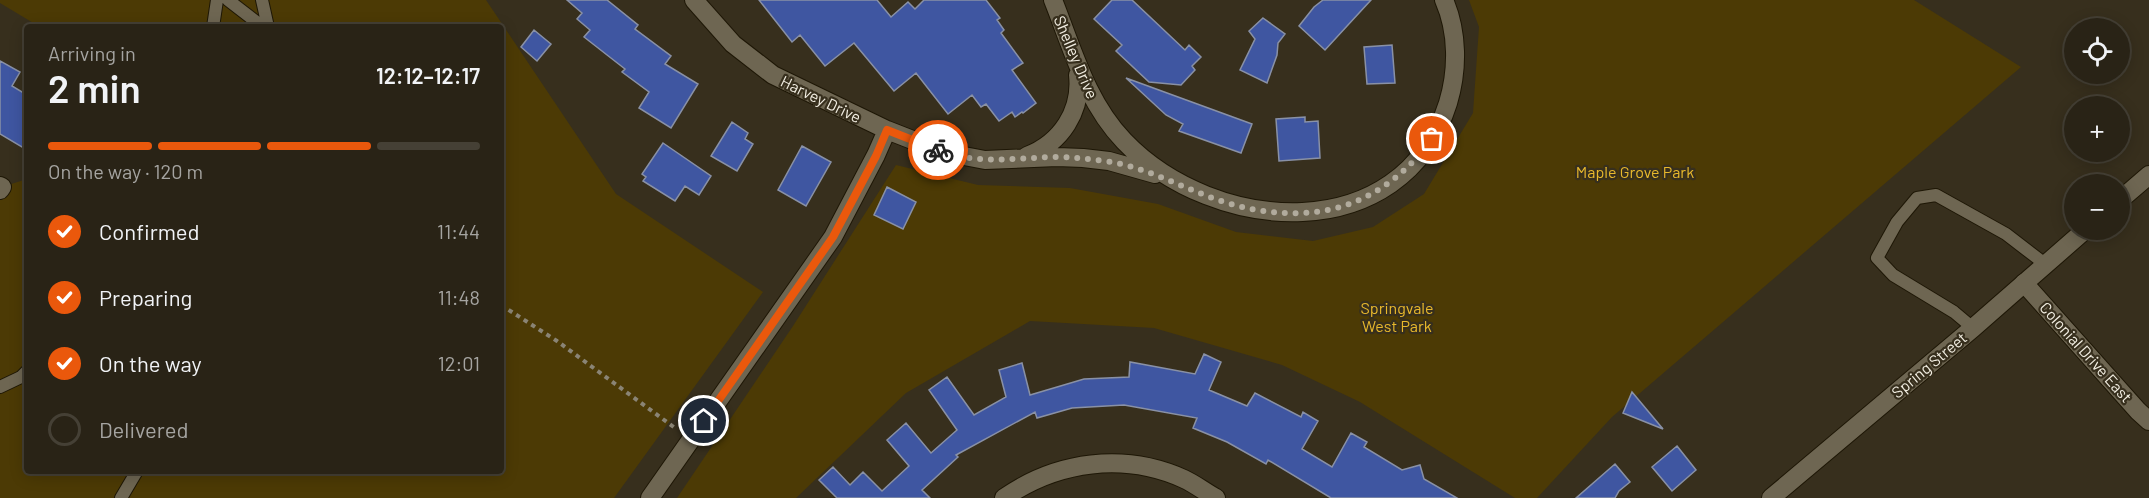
<!DOCTYPE html>
<meta charset="utf-8">
<style>
body{margin:0;font-family:Barlow,sans-serif;background:#352f23;color:#f1f3f6;height:100vh;display:flex;flex-direction:column;font-size:22px;white-space:nowrap}
*{box-sizing:border-box;margin:0}
p{font-size:20px;color:#a5a4a1}
.icon{flex:none;width:33px;height:33px;fill:none;stroke:currentColor;stroke-width:2;stroke-linecap:round;stroke-linejoin:round}
.map{position:relative;flex:1;overflow:hidden}
.details{position:absolute;left:24px;top:24px;width:480px;height:450px;display:flex;flex-direction:column;background:#292316;border-radius:6px;box-shadow:0 3px 15px #0003,0 0 0 2px #454035}
.details>*{flex:none}
.controls{position:absolute;left:2064px;top:18px;display:grid;gap:12px}
.controls a{display:grid;place-items:center;width:66px;height:66px;border-radius:50%;background:#292316;box-shadow:0 3px 15px #0003,0 0 0 2px #454035;font-size:30px}
.pin{position:absolute;display:grid;place-items:center;width:51px;height:51px;color:#fff;margin:-26px;border:3px solid #fff;border-radius:50%;box-shadow:0 2px 6px #0007}
.courier{position:absolute;display:grid;place-items:center;width:60px;height:60px;margin:-30px;border:4px solid #ea580c;border-radius:50%;background:#fff;color:#222;box-shadow:0 2px 8px #0007}
.overview em{font-style:normal;font-weight:600}
.overview div{display:flex;flex-direction:column-reverse}
.overview{display:flex;align-items:center;justify-content:space-between;height:102px;padding:0 24px}
h1{font-size:39px;font-weight:600;line-height:45px}
.bar{display:grid;grid-template-columns:repeat(4,1fr);gap:9px 6px;align-content:center;height:72px;padding:0 24px}
.bar i{height:8px;border-radius:4px;background:#454035}
.bar .on{background:#ea580c}
.bar p{grid-column:span 4}
ol{padding:0 24px;list-style:none}
li{display:flex;align-items:center;gap:18px;height:66px}
li p{margin-inline-start:auto}
li .icon{padding:6px;border-radius:50%;background:#ea580c;color:#fff;stroke-width:4}
li:last-child{color:#a5a4a1}
li i{width:33px;height:33px;border:3px solid #454035;border-radius:50%}
.map>svg:first-child{display:block}
.green{fill:#4c3a05}
.building{fill:#3f56a1;stroke:#8991a6;stroke-width:1.5}
.lines{fill:none;stroke-linecap:round;stroke-linejoin:round}
.lane-casing{stroke:#1e1706;stroke-width:14}
.street-casing{stroke:#1e1706;stroke-width:20}
.secondary-casing{stroke:#1e1706;stroke-width:20}
.path{stroke:#8a8475;stroke-width:4;stroke-dasharray:4.5 4.5;stroke-linecap:butt}
.lane{stroke:#6e6652;stroke-width:12}
.street{stroke:#6e6652;stroke-width:18}
.secondary{stroke:#6e6652;stroke-width:18}
.done{stroke:#b1ab9d;stroke-width:6;stroke-dasharray:0 10.8}
.route{stroke:#ea580c;stroke-width:8}
.labels{text-anchor:middle;stroke-width:4.5;stroke-linejoin:round;paint-order:stroke}
.street-label{font-size:16px;fill:#f2eee2;stroke:#372f1d}
.park-label{font-size:16px;fill:#e9b92c;stroke:#372f1d}
</style>
<div class="map">
<svg width="2149" height="498" viewBox="0 0 2149 498">
<rect width="100%" height="100%" fill="#372f1d"/>
<!-- green -->
<path class="green" d="M0,0H486L616,194L763,292L614,498H0V190L2,187L27,179V471H501V27H40L0,3Z
M1469,0H1914L2021,67L1612,417L1537,498H1515L1360,402L1282,365L1154,328L1030,321L906,393L796,498H677L793,326L896,165L978,185L1070,188L1158,204L1236,232L1313,241L1373,227L1424,194L1473,113L1479,27Z"/>
<!-- building -->
<path class="building" d="M567,0H607L638,25L635,29L671,56L665,64L698,84L671,128L639,108L649,92L622,72L625,69L584,37L590,30L577,19L582,13Z
M759,0H877L891,17L908,2L915,9L924,0H986L1000,18L997,20L1004,30L1001,33L1023,63L1012,70L1036,103L1023,113L1022,112L1015,117L1012,112L999,121L986,104L981,107L972,95L948,114L916,73L894,91L854,43L825,66L800,35L792,42Z
M1112,0H1132L1185,50L1189,45L1201,57L1192,66L1195,70L1181,85L1149,82L1116,51L1122,45L1094,19Z
M1323,0H1371L1325,50L1299,26L1314,7Z
M1263,18L1285,34L1278,43L1277,55L1267,83L1240,70L1255,39L1249,31Z
M534,30L551,44L537,61L521,47Z
M1392,45L1395,83L1367,84L1364,47Z
M0,61L20,72L12,86L27,95V150L0,134Z
M1126,78L1252,124L1241,153L1179,131L1183,124L1166,115Z
M1305,117V122L1318,121L1320,158L1279,161L1276,119Z
M732,122L748,133L745,139L753,144L737,171L711,156Z
M663,143L711,176L699,195L685,186L675,201L643,181L646,177L642,174Z
M802,146L831,162L806,206L778,190Z
M887,187L916,202L903,229L874,215Z
M1204,354L1221,362L1209,390L1247,406L1255,393L1301,417L1303,412L1318,421L1302,449L1332,467L1351,433L1367,442L1364,447L1402,470L1420,465L1424,479L1457,498H1331L1268,460L1266,464L1227,442L1193,428L1197,418L1124,405L1072,408L1037,418L1035,412L956,455L958,457L922,490L930,498H837L819,480L833,467L850,485L863,472L882,491L909,466L887,440L906,423L931,453L957,430L929,390L947,377L974,415L1006,397L999,370L1022,363L1030,395L1084,379L1129,377L1130,362L1195,374Z
M1632,392L1663,429L1623,413Z
M1677,446L1696,470L1672,491L1652,467Z
M1615,464L1630,482L1619,491L1615,498H1576Z"/>
<g class="lines">
<defs>
<path id="lane" d="M228,0L263,27
M262,0L268,27
M213,27L217,0
M1973,328L1954,312L1893,275L1877,258L1897,222L1917,198L1936,195L2006,234L2045,264
M0,387L21,377L27,371
M121,498L137,471"/>
<path id="street" d="M694,0L733,44L773,75L887,130L943,152L985,160L1057,157L1083,158L1109,161L1155,174
M1053,0C1073,50 1086,101 1124,141C1214,235 1402,249 1448,103C1458,70 1458,32 1444,0
M1027,156C1061,143 1082,111 1078,75
M0,186L2,187L0,190
M2024,283L2138,411L2149,421
M650,498L833,237L876,155L887,130
M1004,498C1057,461 1124,452 1184,479C1195,484 1205,492 1216,498"/>
<path id="secondary" d="M2120,200L2149,175
M1771,498L1973,328L2085,230"/>
</defs>
<!-- lane casing -->
<use href="#lane" class="lane-casing"/>
<!-- street casing -->
<use href="#street" class="street-casing"/>
<!-- secondary casing -->
<use href="#secondary" class="secondary-casing"/>
<!-- path -->
<path class="path" d="M501,305L557,341L675,428"/>
<!-- lane -->
<use href="#lane" class="lane"/>
<!-- street -->
<use href="#street" class="street"/>
<!-- secondary -->
<use href="#secondary" class="secondary"/>
</g>
<g class="lines">
<!-- done -->
<path class="done" d="M938,150C976,165 1015,158 1055,157C1072,157 1088,159 1105,161C1147,167 1182,188 1221,201C1306,228 1378,212 1432,139"/>
<!-- route -->
<path class="route" d="M704,421L833,237L876,156L887,130L938,150"/>
</g>
<g class="labels">
<!-- street labels -->
<g class="street-label">
<text transform="translate(1076 57) rotate(67)" y="6">Shelley Drive</text>
<text transform="translate(821 99) rotate(26)" y="6">Harvey Drive</text>
<text transform="translate(2086 352) rotate(48)" y="6">Colonial Drive East</text>
<text transform="translate(1929 365) rotate(-40)" y="6">Spring Street</text>
</g>
<!-- park labels -->
<g class="park-label">
<text x="1635" y="178">Maple Grove Park</text>
<text x="1397" y="314">Springvale<tspan x="1397" dy="18">West Park</tspan></text>
</g>
</g>
</svg>
<div class="controls">
<a><svg class="icon" aria-label="locate" viewBox="0 0 24 24"><circle cx="12" cy="12" r="6"/><path d="M12 2v4M12 18v4M2 12h4M18 12h4"/></svg></a>
<a>+</a>
<a>−</a>
</div>
<div class="pin" style="left:1432px;top:139px;background:#ea580c"><svg class="icon" aria-label="bag" viewBox="0 0 24 24"><path d="M5 8h14l-1 12H6zM9 8a3 3 0 0 1 6 0"/></svg></div>
<div class="pin" style="left:704px;top:421px;background:#1f2937"><svg class="icon" aria-label="home" viewBox="0 0 24 24"><path d="M3 11l9-7 9 7M6 9v11h12V9"/></svg></div>
<div class="courier" style="left:938px;top:150px"><svg class="icon" aria-label="bike" viewBox="0 0 24 24"><circle cx="6" cy="16" r="4"/><circle cx="18" cy="16" r="4"/><path d="M6 16l4-8h5l3 8M10 8l3 8H6M13 5h3"/></svg></div>
<section class="details">
<div class="overview"><div><h1>2 min</h1><p>Arriving in</p></div><em>12:12–12:17</em></div>
<div class="bar"><i class="on"></i><i class="on"></i><i class="on"></i><i></i><p>On the way · 120 m</p></div>
<ol>
<li><svg class="icon" aria-label="check" viewBox="0 0 24 24"><path d="M5 12l5 5 9-10"/></svg>Confirmed<p>11:44</p></li>
<li><svg class="icon" aria-label="check" viewBox="0 0 24 24"><path d="M5 12l5 5 9-10"/></svg>Preparing<p>11:48</p></li>
<li><svg class="icon" aria-label="check" viewBox="0 0 24 24"><path d="M5 12l5 5 9-10"/></svg>On the way<p>12:01</p></li>
<li><i></i>Delivered</li>
</ol>
</section>
</div>
